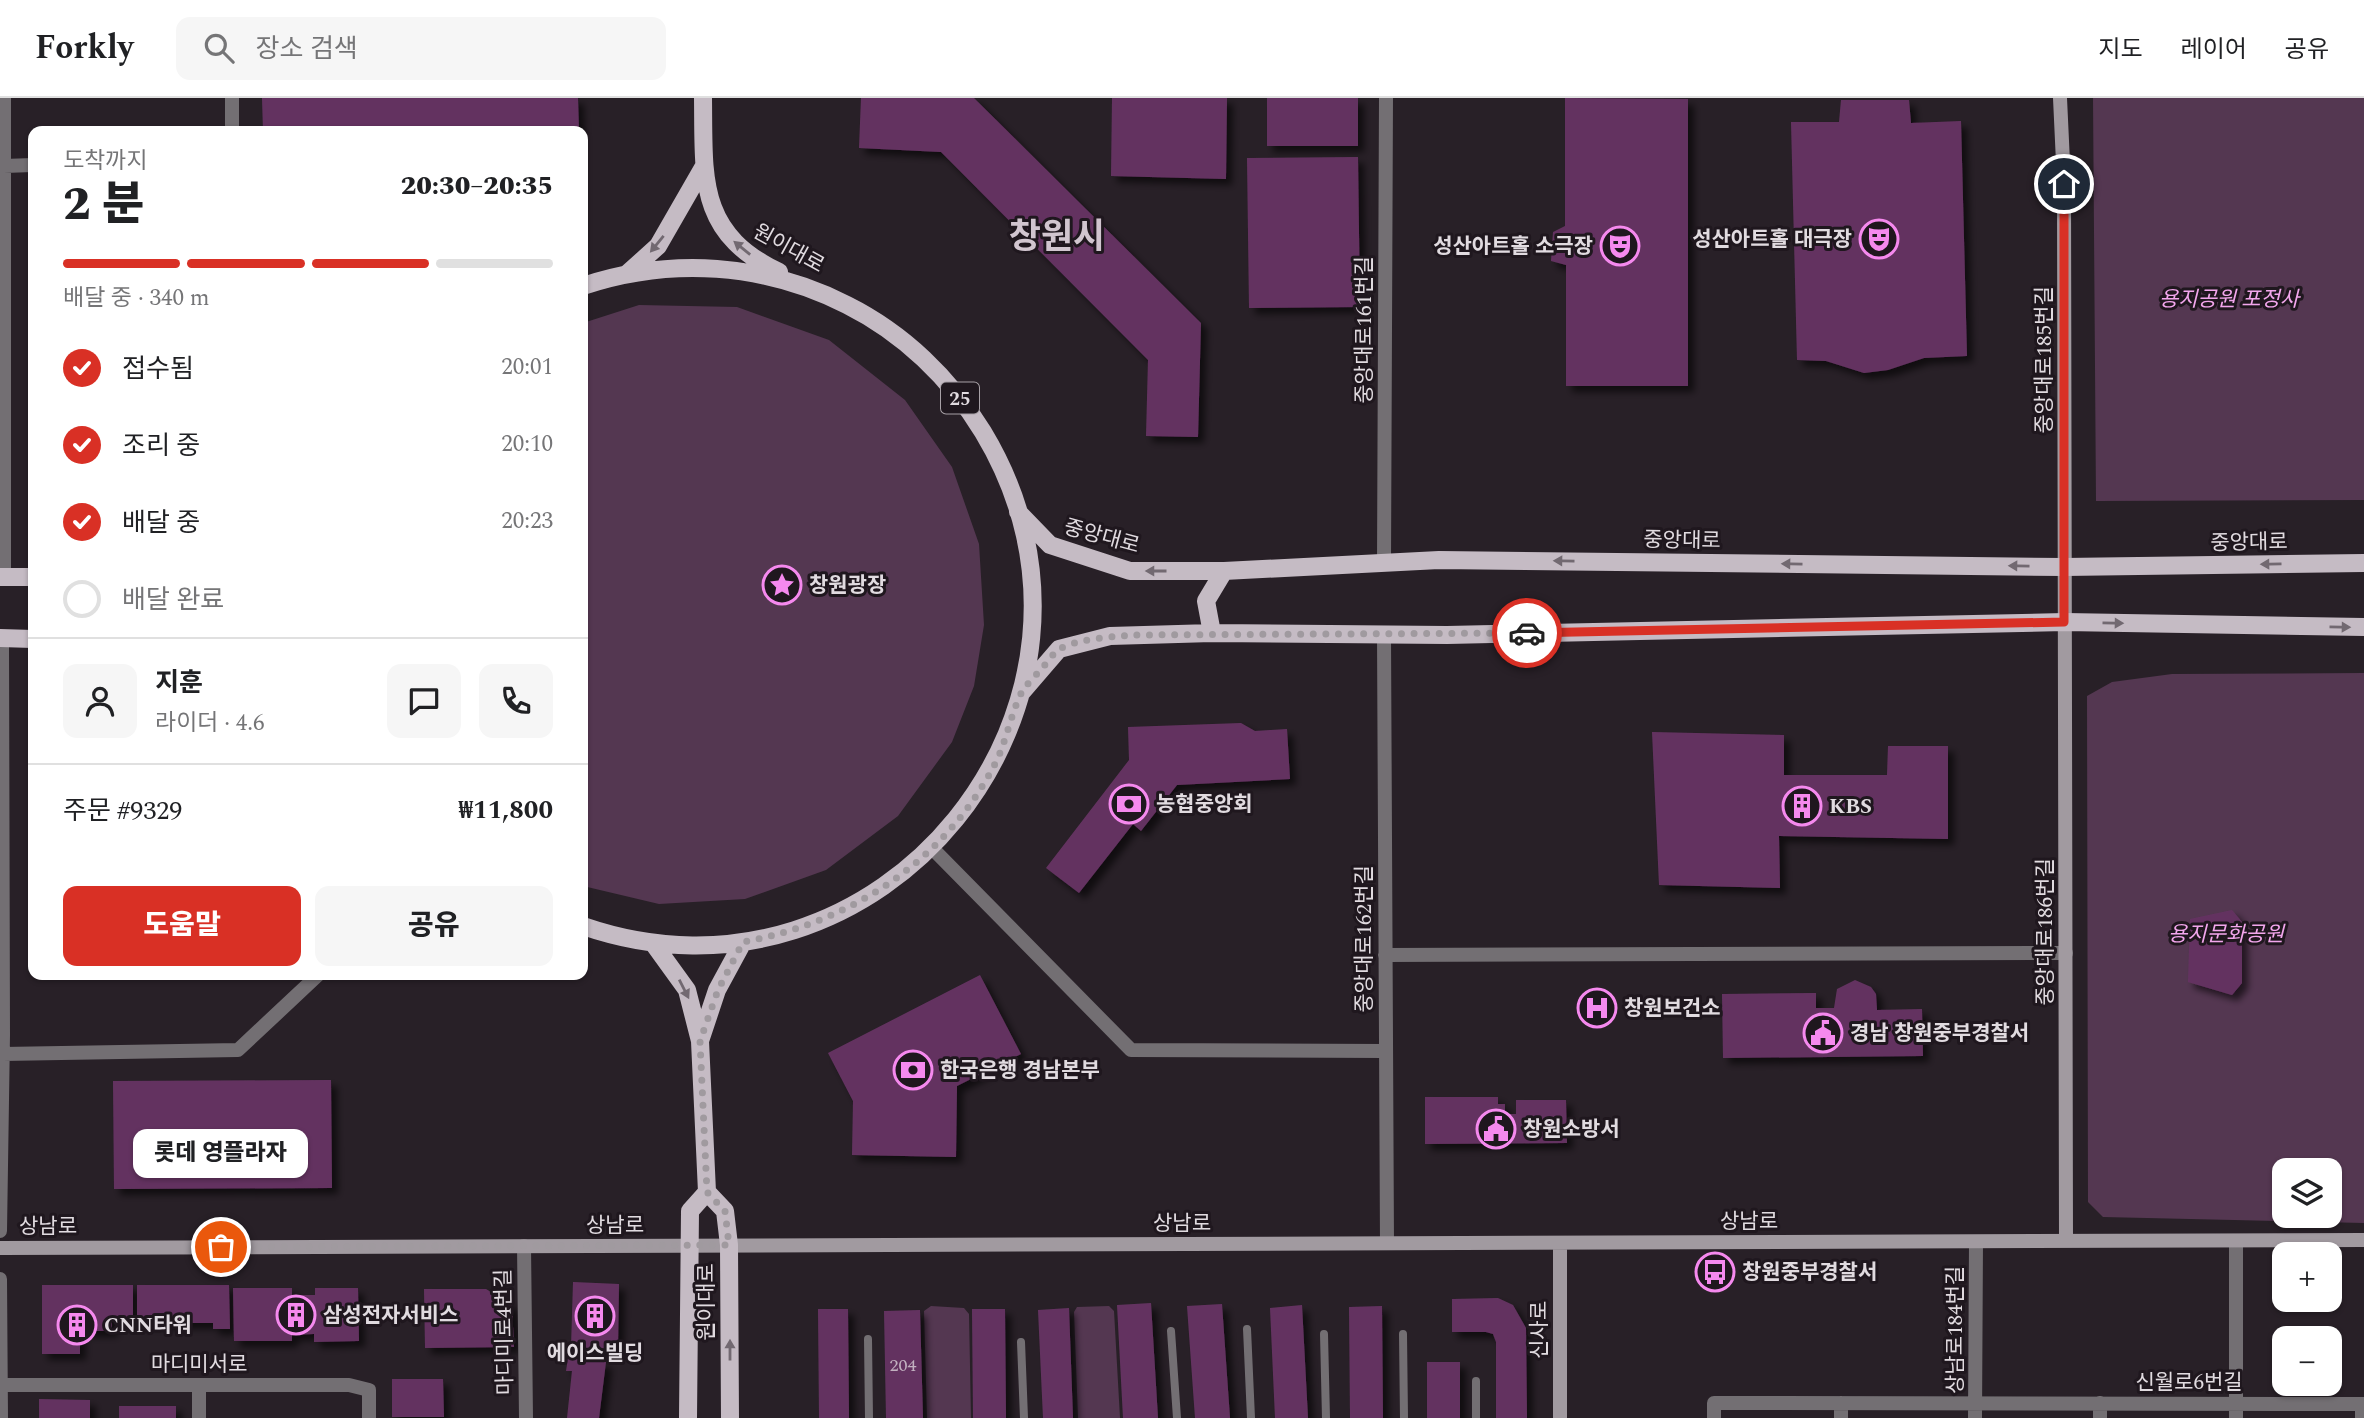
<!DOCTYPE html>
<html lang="ko">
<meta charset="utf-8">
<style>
body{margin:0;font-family:Spectral,"Noto Sans KR",serif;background:#f6f6f6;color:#202124;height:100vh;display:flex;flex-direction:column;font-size:26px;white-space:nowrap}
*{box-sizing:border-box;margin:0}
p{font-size:23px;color:#757577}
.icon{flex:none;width:38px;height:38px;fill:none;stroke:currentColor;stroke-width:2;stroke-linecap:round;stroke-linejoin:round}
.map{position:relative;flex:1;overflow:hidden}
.panel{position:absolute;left:28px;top:28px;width:560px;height:854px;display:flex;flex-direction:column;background:#fff;border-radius:14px;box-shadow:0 2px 5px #0004}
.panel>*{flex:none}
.tools{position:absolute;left:2272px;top:1060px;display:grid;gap:14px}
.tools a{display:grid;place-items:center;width:70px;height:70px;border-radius:14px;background:#fff;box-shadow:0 2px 5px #0004;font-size:35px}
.pin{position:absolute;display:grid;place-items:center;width:60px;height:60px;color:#fff;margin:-30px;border:4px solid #fff;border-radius:50%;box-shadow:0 2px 7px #0007}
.courier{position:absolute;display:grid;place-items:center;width:70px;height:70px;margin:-35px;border:5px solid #d93025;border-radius:50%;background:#fff;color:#222;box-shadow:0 2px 9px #0007}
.bubble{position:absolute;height:49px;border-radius:14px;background:#fff;box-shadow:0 2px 5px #0004;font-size:23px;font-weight:800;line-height:49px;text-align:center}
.summary em{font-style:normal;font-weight:800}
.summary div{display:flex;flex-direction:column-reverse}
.summary{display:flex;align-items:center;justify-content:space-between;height:119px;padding:0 35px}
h1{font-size:46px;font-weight:800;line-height:52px}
.bar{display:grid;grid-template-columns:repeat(4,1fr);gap:10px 7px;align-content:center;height:84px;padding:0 35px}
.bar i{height:9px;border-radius:5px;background:#e0e0e0}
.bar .selected{background:#d93025}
.bar p{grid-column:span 4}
.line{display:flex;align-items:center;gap:18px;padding:0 35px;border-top:2px solid #e0e0e0}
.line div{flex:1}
.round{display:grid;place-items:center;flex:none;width:74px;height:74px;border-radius:14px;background:#f6f6f6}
ol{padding:0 35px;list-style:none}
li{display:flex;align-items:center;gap:21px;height:77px}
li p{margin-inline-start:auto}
li .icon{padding:7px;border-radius:50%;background:#d93025;color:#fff;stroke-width:4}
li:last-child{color:#757577}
li i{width:38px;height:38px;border:4px solid #e0e0e0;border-radius:50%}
.button{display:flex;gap:14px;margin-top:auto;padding:14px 35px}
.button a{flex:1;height:80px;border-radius:14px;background:#d93025;color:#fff;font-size:28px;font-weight:800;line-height:80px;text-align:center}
.button a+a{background:#f6f6f6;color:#202124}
header{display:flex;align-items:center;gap:42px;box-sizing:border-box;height:98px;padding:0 35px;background:#fff;border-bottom:2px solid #e0e0e0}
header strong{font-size:33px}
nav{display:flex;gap:38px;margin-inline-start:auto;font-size:24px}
.search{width:490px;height:63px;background:#f6f6f6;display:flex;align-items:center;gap:18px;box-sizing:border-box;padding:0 24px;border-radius:14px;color:#757577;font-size:26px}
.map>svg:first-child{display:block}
.green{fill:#543751;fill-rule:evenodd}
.building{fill:#643361;filter:url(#shadow)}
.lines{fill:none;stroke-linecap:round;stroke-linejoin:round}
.service{stroke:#736f73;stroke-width:8}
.minor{stroke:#736f73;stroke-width:14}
.secondary{stroke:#a19aa0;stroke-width:14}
.primary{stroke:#c5bbc4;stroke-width:18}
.oneway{fill:#726971}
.done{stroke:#a09a9f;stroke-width:7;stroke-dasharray:0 12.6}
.route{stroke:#d93025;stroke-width:9}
.labels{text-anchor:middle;stroke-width:6;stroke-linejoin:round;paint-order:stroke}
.number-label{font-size:18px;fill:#c2b1c0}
.shield{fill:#1f171e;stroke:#a7a0a6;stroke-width:2}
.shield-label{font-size:19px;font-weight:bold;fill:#e1dbe0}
.poi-label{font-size:21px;font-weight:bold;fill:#e1dbe0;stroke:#1f171e;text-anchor:start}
.street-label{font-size:21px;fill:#e1dbe0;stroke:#1f171e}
.park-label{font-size:21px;font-style:italic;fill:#f2a6ec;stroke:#1f171e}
.town-label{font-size:35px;font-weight:bold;fill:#d1c5cf;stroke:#1f171e}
</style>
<header>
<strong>Forkly</strong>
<div class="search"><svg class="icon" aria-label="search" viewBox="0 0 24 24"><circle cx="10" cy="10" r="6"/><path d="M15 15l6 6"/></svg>장소 검색</div>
<nav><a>지도</a><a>레이어</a><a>공유</a></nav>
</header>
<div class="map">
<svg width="2364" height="1320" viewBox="0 0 2364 1320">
<defs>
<filter id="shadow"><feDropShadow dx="6" dy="6" stdDeviation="3.5" flood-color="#0009"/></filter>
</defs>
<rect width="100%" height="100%" fill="#282027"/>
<!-- green -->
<path class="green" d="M2093,0H2364V402L2096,403Z
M639,207L737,209L829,242L905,302L952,369L979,446L984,527L974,588L952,644L898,718L826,772L745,801L659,806L583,788V225Z
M2364,575V1125L2103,1119L2088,1104L2087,598L2112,584L2172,576ZM2284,1073H2329V1118H2284Z
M931,1208L964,1210L969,1216L971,1320H927L924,1213Z
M1109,1208L1114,1213L1120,1320H1078L1074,1214L1077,1209Z"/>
<!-- building -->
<path class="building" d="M262,0H578L579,33H263Z
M861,0H974L1201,225L1198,339L1146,338L1148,262L941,54L859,50Z
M1112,0H1227L1226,81L1111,78Z
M1267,0H1358V48H1267Z
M1565,0L1688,1V288H1566V167L1551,163L1553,134L1565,128Z
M1841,2H1909L1911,25L1961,23L1967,258L1924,260L1888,272L1864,275L1826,263L1797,262L1791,24H1839Z
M1358,59L1360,209L1249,210L1247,60Z
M1241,625L1255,633L1287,631L1290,681L1177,687L1141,733L1133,726L1079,795L1046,770L1129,662L1128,629Z
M1652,634L1784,637V677H1887L1888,648H1948V741L1779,738L1780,790L1659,787Z
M2232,812L2242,824V885L2232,897L2188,884L2190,821Z
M980,877L1021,956L957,988L956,1059L852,1057L853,1003L828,955Z
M1855,882L1871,889L1876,896L1877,912L1922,911L1923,958L1723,960L1722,896L1816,895V910H1834L1837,891Z
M331,982L332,1090L114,1091L113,983Z
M1425,999H1498V1006H1505V1016H1516V1002H1566L1567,1045L1425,1046Z
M573,1184L619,1186L618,1251L571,1249Z
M42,1187H133V1220H112V1233H80V1256H42Z
M137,1187H229L230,1231H213V1225H137Z
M233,1190H292V1197H315V1190H358L359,1243L314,1244V1236L292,1237V1243H234Z
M424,1191H486L512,1207L514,1249L425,1250Z
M1498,1200L1513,1207L1526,1230L1527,1320H1496V1244L1493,1236L1486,1234H1452V1201Z
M1151,1205L1158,1320H1123L1117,1207Z
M1222,1206L1230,1320H1195L1187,1208Z
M1302,1207L1308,1320H1275L1270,1210Z
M1382,1208L1383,1320H1350L1349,1209Z
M1069,1210L1073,1320H1043L1038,1212Z
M818,1211H848L849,1320H819Z
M972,1211H1005L1006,1320H973Z
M920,1212L923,1320H886L884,1213Z
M568,1260L606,1264L599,1320H567L572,1273H566Z
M1427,1264H1460V1320H1427Z
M392,1281H443L444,1319H392Z
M39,1301L90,1302V1320H39Z
M119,1308H176V1320H119Z"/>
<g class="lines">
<!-- service -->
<path class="service" d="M1247,1231L1251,1320
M1171,1233L1177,1320
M1324,1236L1326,1320
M1403,1236L1404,1320
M868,1241L869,1320
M1021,1244L1024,1320
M1476,1283V1320"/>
<!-- minor -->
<path class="minor" d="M232,0V33
M4,68L33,67
M1384,464L1386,0
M4,479V0
M1384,537L1387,1145
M932,750L1131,952L1385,953
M1385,857L2066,855
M3,956L238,952L318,877
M0,1133L3,937L2,540
M2236,1143V1320
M524,1148L526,1320
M0,1181L1,1320
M0,1287H349L369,1292V1320
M2100,1305V1320
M199,1320V1287
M1714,1320V1305L2364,1306
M1841,1320V1305
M1975,1320L1976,1144
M2362,1320V1306"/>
<!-- secondary -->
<path class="secondary" d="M2060,0L2064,86L2066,1143
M1560,1145V1320
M0,1150L2364,1142"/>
<!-- primary -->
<path class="primary" d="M703,0C704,80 697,135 779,174
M628,175L658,148L704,68
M583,188C670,159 765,165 847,207C903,235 950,280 983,334C1146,604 881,931 583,828
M1018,414L1050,447L1130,473H1224L1439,462L2064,469L2364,465
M0,479H33
M1212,535L1206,503L1224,473
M0,540L33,541
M1022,594L1059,551L1110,538L1212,535L1447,537L2065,524L2364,529
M653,845L687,892L700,943L707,1094L725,1113L729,1147L730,1320
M700,943L717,892L743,844
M688,1320L690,1113L707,1094"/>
</g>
<!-- one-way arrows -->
<defs><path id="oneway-solid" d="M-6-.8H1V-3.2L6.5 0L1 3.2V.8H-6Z" transform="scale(1.75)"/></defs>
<g class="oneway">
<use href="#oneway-solid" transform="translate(657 146) rotate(129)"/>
<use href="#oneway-solid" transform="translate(742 150) rotate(-141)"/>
<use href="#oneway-solid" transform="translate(1564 463) rotate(-179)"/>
<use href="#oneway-solid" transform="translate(1792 466) rotate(-179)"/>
<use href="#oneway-solid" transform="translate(2271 466) rotate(179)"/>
<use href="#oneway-solid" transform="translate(2019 468) rotate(-179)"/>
<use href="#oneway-solid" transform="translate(1156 473) rotate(180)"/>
<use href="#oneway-solid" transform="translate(2113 525) rotate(1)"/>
<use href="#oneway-solid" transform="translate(2340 529) rotate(1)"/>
<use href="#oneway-solid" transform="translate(684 891) rotate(63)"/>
<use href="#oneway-solid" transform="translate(730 1252) rotate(-90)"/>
</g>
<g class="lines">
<!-- done -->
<path class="done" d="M221,1149L729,1147L725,1113L707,1094L700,943L718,892L743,844C852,824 947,762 997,662C1006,643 1014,606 1023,592C1029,584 1037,576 1044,568C1048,563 1053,556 1058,552C1074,541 1117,538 1136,537L1527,535"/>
<!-- route -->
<path class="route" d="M1527,535L2064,524V86"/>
</g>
<!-- icons -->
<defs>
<symbol id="theatre-ring" viewBox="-11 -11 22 22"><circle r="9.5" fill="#1f171e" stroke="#f589ee" stroke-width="1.5"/><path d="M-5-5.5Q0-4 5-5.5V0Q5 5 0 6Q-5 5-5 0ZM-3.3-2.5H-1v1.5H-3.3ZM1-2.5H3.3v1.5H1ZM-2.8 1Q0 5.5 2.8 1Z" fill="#f589ee"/></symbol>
<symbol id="sight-ring" viewBox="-11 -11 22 22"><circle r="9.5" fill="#1f171e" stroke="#f589ee" stroke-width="1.5"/><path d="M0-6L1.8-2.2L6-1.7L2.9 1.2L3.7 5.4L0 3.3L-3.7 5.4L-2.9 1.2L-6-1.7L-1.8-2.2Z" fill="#f589ee"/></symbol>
<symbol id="bank-ring" viewBox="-11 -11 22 22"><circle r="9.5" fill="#1f171e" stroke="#f589ee" stroke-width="1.5"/><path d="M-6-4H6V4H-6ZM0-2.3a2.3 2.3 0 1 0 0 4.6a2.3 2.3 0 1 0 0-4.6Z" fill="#f589ee"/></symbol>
<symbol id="building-ring" viewBox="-11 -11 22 22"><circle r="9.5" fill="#1f171e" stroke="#f589ee" stroke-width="1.5"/><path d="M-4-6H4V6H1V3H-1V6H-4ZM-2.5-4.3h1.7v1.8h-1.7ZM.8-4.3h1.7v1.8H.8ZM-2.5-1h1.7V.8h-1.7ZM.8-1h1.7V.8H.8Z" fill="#f589ee"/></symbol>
<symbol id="hospital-ring" viewBox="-11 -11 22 22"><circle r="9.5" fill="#1f171e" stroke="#f589ee" stroke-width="1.5"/><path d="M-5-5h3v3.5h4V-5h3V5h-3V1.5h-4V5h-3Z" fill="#f589ee"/></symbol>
<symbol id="civic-ring" viewBox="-11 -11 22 22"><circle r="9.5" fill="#1f171e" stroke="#f589ee" stroke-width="1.5"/><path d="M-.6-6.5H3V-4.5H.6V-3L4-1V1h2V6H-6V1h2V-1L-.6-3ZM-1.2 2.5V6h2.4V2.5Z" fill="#f589ee"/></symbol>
<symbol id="bus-ring" viewBox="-11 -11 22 22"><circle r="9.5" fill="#1f171e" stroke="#f589ee" stroke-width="1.5"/><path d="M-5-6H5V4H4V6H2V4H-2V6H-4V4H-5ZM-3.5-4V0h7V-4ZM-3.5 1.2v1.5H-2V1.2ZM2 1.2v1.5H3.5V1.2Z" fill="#f589ee"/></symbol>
</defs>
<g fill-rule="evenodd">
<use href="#theatre-ring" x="1857" y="119" width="44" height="44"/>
<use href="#theatre-ring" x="1598" y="126" width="44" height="44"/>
<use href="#sight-ring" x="760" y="465" width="44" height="44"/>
<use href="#bank-ring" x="1107" y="684" width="44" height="44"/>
<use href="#building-ring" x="1780" y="686" width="44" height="44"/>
<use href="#hospital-ring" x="1575" y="888" width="44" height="44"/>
<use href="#civic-ring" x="1801" y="913" width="44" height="44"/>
<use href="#bank-ring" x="891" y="950" width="44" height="44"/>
<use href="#civic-ring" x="1474" y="1009" width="44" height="44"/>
<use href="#bus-ring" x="1693" y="1152" width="44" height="44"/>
<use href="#building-ring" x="274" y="1195" width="44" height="44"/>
<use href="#building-ring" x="573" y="1196" width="44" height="44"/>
<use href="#building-ring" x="55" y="1205" width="44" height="44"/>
</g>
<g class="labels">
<!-- number labels -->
<g class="number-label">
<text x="903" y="1273">204</text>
</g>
<!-- shield labels -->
<rect class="shield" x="941" y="284.5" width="38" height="31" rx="5"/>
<g class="shield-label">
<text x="960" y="307">25</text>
</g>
<!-- poi labels -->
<g class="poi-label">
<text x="1852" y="148" text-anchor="end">성산아트홀 대극장</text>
<text x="1593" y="155" text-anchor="end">성산아트홀 소극장</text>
<text x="809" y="494">창원광장</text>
<text x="1156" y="713">농협중앙회</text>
<text x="1829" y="715">KBS</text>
<text x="1624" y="917">창원보건소</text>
<text x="1850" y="942">경남 창원중부경찰서</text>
<text x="940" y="979">한국은행 경남본부</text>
<text x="1523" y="1038">창원소방서</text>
<text x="1742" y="1181">창원중부경찰서</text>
<text x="323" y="1224">삼성전자서비스</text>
<text x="104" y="1234">CNN타워</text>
<text x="595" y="1262" text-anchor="middle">에이스빌딩</text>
</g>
<!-- street labels -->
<g class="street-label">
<text transform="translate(789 150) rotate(29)" y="7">원이대로</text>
<text transform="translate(1364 232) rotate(-90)" y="7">중앙대로161번길</text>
<text transform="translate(2044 262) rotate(-90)" y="7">중앙대로185번길</text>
<text transform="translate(1102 438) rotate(15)" y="7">중앙대로</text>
<text transform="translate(1682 442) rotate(1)" y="7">중앙대로</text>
<text transform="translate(2249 444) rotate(-1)" y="7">중앙대로</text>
<text transform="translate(2045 834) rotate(-90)" y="7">중앙대로186번길</text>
<text transform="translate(1364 841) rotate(-90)" y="7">중앙대로162번길</text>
<text x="1749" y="1130">상남로</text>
<text x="1182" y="1132">상남로</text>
<text x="615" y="1134">상남로</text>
<text x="48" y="1135">상남로</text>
<text transform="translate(706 1204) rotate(-90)" y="7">원이대로</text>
<text transform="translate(1539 1232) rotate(-90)" y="7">신사로</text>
<text transform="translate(1955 1232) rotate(-90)" y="7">상남로184번길</text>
<text transform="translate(504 1234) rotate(-91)" y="7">마디미로4번길</text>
<text x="199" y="1273">마디미서로</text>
<text x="2189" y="1291">신월로6번길</text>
</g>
<!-- park labels -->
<g class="park-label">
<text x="2229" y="208">용지공원 포정사</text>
<text x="2226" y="843">용지문화공원</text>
</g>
<!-- town labels -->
<g class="town-label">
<text x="1057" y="150">창원시</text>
</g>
</g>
</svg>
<div class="tools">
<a><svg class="icon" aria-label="layers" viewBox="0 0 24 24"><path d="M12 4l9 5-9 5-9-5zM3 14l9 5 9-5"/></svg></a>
<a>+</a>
<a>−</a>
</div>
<div class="pin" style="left:221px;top:1149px;background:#ea580c"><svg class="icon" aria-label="bag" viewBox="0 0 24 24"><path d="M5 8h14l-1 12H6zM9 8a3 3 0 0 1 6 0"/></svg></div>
<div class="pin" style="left:2064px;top:86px;background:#1f2937"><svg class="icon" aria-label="home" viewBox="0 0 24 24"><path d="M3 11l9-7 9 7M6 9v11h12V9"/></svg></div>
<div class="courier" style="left:1527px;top:535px"><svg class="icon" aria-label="car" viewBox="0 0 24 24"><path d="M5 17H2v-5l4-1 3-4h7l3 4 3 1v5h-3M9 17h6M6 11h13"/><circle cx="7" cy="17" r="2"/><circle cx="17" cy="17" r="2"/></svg></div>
<div class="bubble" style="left:133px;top:1031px;width:175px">롯데 영플라자</div>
<section class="panel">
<div class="summary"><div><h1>2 분</h1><p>도착까지</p></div><em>20:30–20:35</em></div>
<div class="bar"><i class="selected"></i><i class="selected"></i><i class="selected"></i><i></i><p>배달 중 · 340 m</p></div>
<ol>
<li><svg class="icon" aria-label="check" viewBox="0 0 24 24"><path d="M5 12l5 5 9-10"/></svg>접수됨<p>20:01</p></li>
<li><svg class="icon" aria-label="check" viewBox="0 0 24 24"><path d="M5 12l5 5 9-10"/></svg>조리 중<p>20:10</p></li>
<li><svg class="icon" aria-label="check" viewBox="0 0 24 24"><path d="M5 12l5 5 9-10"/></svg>배달 중<p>20:23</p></li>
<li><i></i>배달 완료</li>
</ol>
<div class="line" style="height:126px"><a class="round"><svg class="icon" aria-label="person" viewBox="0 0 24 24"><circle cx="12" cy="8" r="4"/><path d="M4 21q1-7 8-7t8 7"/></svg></a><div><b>지훈</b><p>라이더 · 4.6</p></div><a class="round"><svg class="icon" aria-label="chat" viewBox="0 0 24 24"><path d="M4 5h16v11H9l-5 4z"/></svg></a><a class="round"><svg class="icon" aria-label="phone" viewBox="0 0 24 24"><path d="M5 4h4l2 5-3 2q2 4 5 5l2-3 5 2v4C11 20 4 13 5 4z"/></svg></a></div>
<div class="line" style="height:91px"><div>주문 #9329</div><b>₩11,800</b></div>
<div class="button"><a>도움말</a><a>공유</a></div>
</section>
</div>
